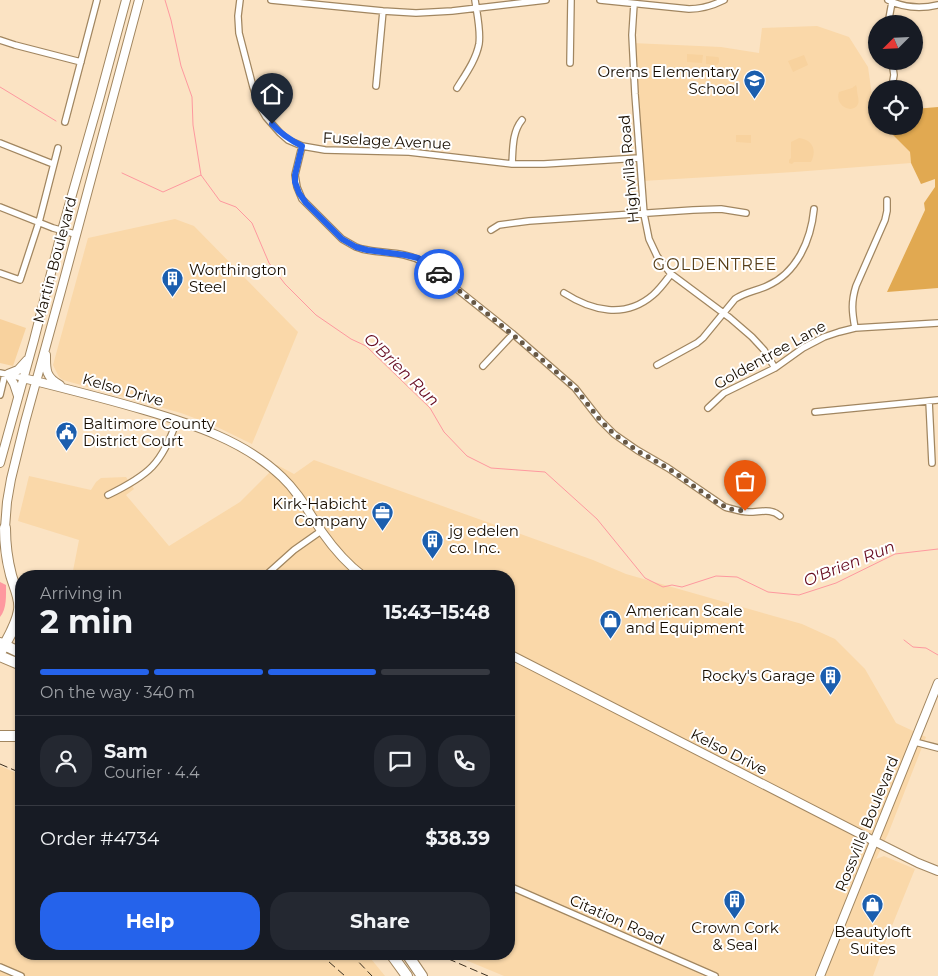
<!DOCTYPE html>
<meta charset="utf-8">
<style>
body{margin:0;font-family:Montserrat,sans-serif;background:#242831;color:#f1f3f6;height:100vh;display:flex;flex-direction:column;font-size:19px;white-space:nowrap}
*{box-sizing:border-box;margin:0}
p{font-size:16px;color:#9ea1a6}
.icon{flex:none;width:28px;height:28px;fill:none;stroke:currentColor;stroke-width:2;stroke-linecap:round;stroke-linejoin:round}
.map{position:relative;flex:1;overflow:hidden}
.sheet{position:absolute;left:15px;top:570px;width:500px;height:390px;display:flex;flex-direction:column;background:#171b24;border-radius:20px;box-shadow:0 1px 4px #0004}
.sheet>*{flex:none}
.needle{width:32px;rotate:246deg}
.tools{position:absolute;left:868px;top:15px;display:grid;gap:10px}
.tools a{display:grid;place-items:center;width:55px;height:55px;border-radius:50%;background:#171b24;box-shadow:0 1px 4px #0004;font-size:25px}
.pin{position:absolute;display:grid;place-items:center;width:42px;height:42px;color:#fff;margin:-51px -21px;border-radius:50% 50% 50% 0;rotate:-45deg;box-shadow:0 0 5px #0007}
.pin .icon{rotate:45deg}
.courier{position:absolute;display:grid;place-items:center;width:50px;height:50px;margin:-25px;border:4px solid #2563eb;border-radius:50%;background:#fff;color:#222;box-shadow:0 1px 6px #0007}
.overview em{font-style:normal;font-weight:700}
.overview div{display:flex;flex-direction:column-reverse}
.overview{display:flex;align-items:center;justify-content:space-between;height:85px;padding:0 25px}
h1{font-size:32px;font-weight:700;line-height:38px}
.bar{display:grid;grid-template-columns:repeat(4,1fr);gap:8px 5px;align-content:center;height:60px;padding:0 25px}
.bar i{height:6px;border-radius:4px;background:#363941}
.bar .current{background:#2563eb}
.bar p{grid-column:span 4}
.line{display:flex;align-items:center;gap:12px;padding:0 25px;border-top:1px solid #363941}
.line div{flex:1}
.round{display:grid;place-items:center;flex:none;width:52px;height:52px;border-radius:20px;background:#242831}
.action{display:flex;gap:10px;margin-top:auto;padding:10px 25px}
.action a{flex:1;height:58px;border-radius:20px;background:#2563eb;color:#fff;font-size:20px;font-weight:700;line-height:58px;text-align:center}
.action a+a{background:#242831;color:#f1f3f6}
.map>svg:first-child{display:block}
.built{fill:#fad8a9}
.green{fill:#f8d29e}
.forest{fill:#e1a951}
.water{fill:#fe989f}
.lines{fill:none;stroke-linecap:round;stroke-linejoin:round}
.stream{stroke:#fe989f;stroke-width:1}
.street-casing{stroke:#a18660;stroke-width:8}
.secondary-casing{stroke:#a18660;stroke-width:10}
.highway-casing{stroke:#a18660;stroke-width:12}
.street{stroke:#fff;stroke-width:5.5}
.secondary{stroke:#fff;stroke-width:8}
.highway{stroke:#fff;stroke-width:10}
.rail{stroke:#3b2f1f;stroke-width:1;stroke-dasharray:8 4;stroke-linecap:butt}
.done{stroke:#675845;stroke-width:5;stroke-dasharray:0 9}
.route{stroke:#2563eb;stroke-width:6}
.labels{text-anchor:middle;stroke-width:4;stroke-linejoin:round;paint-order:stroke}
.poi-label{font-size:15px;fill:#170d01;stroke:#fff;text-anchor:start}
.street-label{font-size:15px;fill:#170d01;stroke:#fff}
.neighbourhood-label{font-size:16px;letter-spacing:1px;fill:#563e19;stroke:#fff}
.water-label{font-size:16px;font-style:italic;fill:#660a1f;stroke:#fff}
</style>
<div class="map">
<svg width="938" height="976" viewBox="0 0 938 976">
<rect width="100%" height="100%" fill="#fbe3c3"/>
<!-- built -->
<path class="built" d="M817,26L849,37L868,67L872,96L876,105V126H886L887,129L910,152L911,163L794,172L642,181L632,43L721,47L759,53L762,28Z
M175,219L194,226L298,332L252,444L213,425L181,413L63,380L59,377L53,365L88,238Z
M314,460L593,560L626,574L802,624L835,639L865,669L896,723L926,737L888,834L876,859L884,856L915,869L885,943L873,976H504L451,954H509V576H72L79,540L18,521L29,476L91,490L96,482L101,478L126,477L134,489L126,495L169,546L240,502L277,465L294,474Z
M0,766L21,775V954H367L385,976H0Z"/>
<!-- green -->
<path class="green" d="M687,54L703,55L702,63L687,62Z
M804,55L808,65L793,72L788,61Z
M706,56L718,57L719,58V62L717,65L706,64Z
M856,85L857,88C856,92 860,100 858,104C853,115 834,106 839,92L852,88Z
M736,135H751V143L736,142Z
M799,138C813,140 817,150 811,162H794L792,164L789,163V160L791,158V142Z
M0,319L26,328L13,366L0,363Z"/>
<!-- forest -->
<path class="forest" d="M938,107V288L887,292L925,210L924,203L935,187V179L921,184L911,163L910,152L887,129L886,126H914V109Z"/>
<!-- water -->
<path class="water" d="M0,582L6,585C6,595 7,609 0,617Z"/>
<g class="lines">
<!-- stream -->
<path class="stream" d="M165,0L171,20L181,66L192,97L193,125L201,175
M0,87L56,121
M122,173L163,192L201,175L220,201L236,207L252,223L269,263L285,284L316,315L351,339L366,346L430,408L444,432L467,456L491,468L545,472L597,519L645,578L663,587L672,585L682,587L716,576L737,577L768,592L799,595L836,583L895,554L938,549
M904,640L913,647L926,648L938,655"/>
<defs>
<path id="street" d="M240,0L238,16L239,33L253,87L259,105L266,117L280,133L288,140L302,146L325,150L409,152L512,164H544L639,158
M271,0L383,11L416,13L452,11L546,0
M600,0L689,9C702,9 712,6 724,0
M888,0C904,8 921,9 938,5
M634,4L632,35L635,94L644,214L649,239L657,256L671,274L730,318L752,337L764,350L775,368
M888,24L892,2
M0,40L15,45L81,62
M570,63L571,0
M376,86L383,11
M892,86L894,75L892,61
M457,88C465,75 476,60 479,44C481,31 477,14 475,0
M65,122L97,0
M0,143L53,164
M302,146L295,175L297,187L302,199L342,239L356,247L362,249C383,254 404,251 423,262L513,334L575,388L600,420L614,434L637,450L668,468L725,507C733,509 741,512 749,512C761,512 771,508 780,516
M512,164C513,149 512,132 522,120
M0,207L53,228L75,234
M491,230L499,225L529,221L693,210L721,209L746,213
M0,273L20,280L39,222L58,148
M564,293C592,311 625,319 653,295C660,289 665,282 671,274
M855,328C852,312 851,302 856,286L885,220L887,211V200
M657,365L697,343L703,338L735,299C745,292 756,291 767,286C797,273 811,240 814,209
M483,366L513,334
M0,373L23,378
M0,395L5,374
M929,401L932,463
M708,408L724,393L775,368L803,348L824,337L839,332L855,328L938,323
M815,412L938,400
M108,495C149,475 162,464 177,420
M265,576L294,550L321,531
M915,742L938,748
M509,886L715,976
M0,967L21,976"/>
<path id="secondary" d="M46,355C46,369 45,377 60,385
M23,378C63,388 104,398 144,410C192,424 245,441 282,477C299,493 309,513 322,532C334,549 347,564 363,576
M18,396L14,384L8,374L18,370L27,360
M0,463L34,340L62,230L99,100L126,0
M5,528L7,502L11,479L25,422L61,291L139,0
M509,654L874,841L918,863L938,871
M820,976L938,683"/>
<path id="highway" d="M0,643L21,653
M0,653C7,640 17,625 19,610C21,599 14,586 11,575C7,560 5,544 5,528
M0,656L21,665
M0,736H21
M391,954L407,976
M407,954L422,976"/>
</defs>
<!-- street casing -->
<use href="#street" class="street-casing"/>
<!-- secondary casing -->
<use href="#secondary" class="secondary-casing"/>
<!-- highway casing -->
<use href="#highway" class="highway-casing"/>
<!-- street -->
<use href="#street" class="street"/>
<!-- secondary -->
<use href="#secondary" class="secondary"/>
<!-- highway -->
<use href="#highway" class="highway"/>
<!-- rail -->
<path class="rail" d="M0,764L21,773
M320,954L345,976
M351,954L372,976
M437,954L488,976"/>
</g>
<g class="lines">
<!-- done -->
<path class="done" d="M439,274L512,334L575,388L600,420L614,434L636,450L668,468L718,503L730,509L745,511"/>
<!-- route -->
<path class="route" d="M272,124C281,134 290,140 302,146L295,175V182L299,193L306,203L342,239L356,247L367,250L405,255L418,258L439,274"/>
</g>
<!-- icons -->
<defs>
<symbol id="school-pin" viewBox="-11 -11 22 30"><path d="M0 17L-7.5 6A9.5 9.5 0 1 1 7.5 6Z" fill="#1b5eae" stroke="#fff"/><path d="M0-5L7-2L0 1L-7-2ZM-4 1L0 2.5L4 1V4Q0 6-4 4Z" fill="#fff"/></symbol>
<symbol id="building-pin" viewBox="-11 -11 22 30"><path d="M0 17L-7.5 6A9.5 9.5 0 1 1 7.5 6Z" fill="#1b5eae" stroke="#fff"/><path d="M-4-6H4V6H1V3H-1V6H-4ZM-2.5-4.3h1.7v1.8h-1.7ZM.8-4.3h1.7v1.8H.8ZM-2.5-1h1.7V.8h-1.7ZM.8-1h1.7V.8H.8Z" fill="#fff"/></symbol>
<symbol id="civic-pin" viewBox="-11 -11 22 30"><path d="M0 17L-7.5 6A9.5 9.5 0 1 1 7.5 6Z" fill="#1b5eae" stroke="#fff"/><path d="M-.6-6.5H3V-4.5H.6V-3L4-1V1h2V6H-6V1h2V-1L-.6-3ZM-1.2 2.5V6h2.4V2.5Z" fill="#fff"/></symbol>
<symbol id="office-pin" viewBox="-11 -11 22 30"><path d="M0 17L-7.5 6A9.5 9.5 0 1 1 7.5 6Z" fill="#1b5eae" stroke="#fff"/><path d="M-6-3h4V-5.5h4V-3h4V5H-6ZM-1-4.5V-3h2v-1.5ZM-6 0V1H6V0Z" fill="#fff"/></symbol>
<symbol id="shop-pin" viewBox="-11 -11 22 30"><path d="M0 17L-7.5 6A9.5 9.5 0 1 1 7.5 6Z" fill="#1b5eae" stroke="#fff"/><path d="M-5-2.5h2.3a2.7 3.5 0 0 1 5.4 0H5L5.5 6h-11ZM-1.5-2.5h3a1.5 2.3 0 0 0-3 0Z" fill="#fff"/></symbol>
</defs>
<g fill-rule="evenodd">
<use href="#school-pin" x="742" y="68" width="25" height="34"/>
<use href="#building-pin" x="160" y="266" width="25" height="34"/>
<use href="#civic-pin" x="54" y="420" width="25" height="34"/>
<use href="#office-pin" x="370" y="500" width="25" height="34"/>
<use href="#building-pin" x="420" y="528" width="25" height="34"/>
<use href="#shop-pin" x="598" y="608" width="25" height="34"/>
<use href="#building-pin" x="818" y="664" width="25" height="34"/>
<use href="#building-pin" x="722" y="888" width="25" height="34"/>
<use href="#shop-pin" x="860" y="892" width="25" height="34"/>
</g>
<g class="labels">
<!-- poi labels -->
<g class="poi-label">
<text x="739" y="77" text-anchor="end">Orems Elementary<tspan x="739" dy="17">School</tspan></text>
<text x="189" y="275">Worthington<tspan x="189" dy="17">Steel</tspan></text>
<text x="83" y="429">Baltimore County<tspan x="83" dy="17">District Court</tspan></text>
<text x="367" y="509" text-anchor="end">Kirk-Habicht<tspan x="367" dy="17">Company</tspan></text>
<text x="449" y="536">jg edelen<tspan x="449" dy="17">co. Inc.</tspan></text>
<text x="626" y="616">American Scale<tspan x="626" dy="17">and Equipment</tspan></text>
<text x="815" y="681" text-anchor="end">Rocky's Garage</text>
<text x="735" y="933" text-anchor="middle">Crown Cork<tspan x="735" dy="17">&amp; Seal</tspan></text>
<text x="873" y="937" text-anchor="middle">Beautyloft<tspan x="873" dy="17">Suites</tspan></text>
</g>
<!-- street labels -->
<g class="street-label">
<text transform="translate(387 141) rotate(3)" y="5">Fuselage Avenue</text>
<text transform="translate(629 169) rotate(-95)" y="5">Highvilla Road</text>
<text transform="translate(55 260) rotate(-75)" y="5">Martin Boulevard</text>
<text transform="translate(770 355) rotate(-29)" y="5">Goldentree Lane</text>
<text transform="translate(123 390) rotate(16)" y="5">Kelso Drive</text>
<text transform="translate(729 752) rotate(27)" y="5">Kelso Drive</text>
<text transform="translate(867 824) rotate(-68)" y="5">Rossville Boulevard</text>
<text transform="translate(617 920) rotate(24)" y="5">Citation Road</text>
</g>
<!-- neighbourhood labels -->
<g class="neighbourhood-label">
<text x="715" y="270">GOLDENTREE</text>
</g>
<!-- water labels -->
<g class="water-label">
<text transform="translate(402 369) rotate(44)" y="6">O'Brien Run</text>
<text transform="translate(849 563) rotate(-22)" y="6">O'Brien Run</text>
</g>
</g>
</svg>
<div class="tools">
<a><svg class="needle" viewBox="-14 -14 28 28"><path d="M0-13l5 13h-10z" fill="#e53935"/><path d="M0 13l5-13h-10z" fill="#9ea1a6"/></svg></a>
<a><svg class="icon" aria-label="locate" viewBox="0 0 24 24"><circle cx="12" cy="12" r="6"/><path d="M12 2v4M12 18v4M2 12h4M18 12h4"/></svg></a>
</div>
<div class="pin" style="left:745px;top:511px;background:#ea580c"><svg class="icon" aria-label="bag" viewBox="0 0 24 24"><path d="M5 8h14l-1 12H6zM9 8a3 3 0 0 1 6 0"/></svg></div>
<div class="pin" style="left:272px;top:124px;background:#1f2937"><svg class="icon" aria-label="home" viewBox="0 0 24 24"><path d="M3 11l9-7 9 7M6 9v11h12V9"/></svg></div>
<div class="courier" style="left:439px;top:274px"><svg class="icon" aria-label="car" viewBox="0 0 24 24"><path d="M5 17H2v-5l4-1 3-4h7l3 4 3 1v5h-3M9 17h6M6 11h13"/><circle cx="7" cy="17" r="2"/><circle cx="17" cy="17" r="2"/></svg></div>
<section class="sheet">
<div class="overview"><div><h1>2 min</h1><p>Arriving in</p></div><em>15:43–15:48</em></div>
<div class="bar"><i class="current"></i><i class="current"></i><i class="current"></i><i></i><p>On the way · 340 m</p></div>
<div class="line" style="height:90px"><a class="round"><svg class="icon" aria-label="person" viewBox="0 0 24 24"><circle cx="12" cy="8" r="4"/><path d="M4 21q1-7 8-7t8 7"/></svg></a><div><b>Sam</b><p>Courier · 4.4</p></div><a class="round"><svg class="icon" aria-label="chat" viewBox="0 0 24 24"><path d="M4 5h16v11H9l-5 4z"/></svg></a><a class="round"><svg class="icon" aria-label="phone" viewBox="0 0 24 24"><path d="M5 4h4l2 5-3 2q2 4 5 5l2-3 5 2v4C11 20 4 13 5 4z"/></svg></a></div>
<div class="line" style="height:65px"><div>Order #4734</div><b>$38.39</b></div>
<div class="action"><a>Help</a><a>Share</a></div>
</section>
</div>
